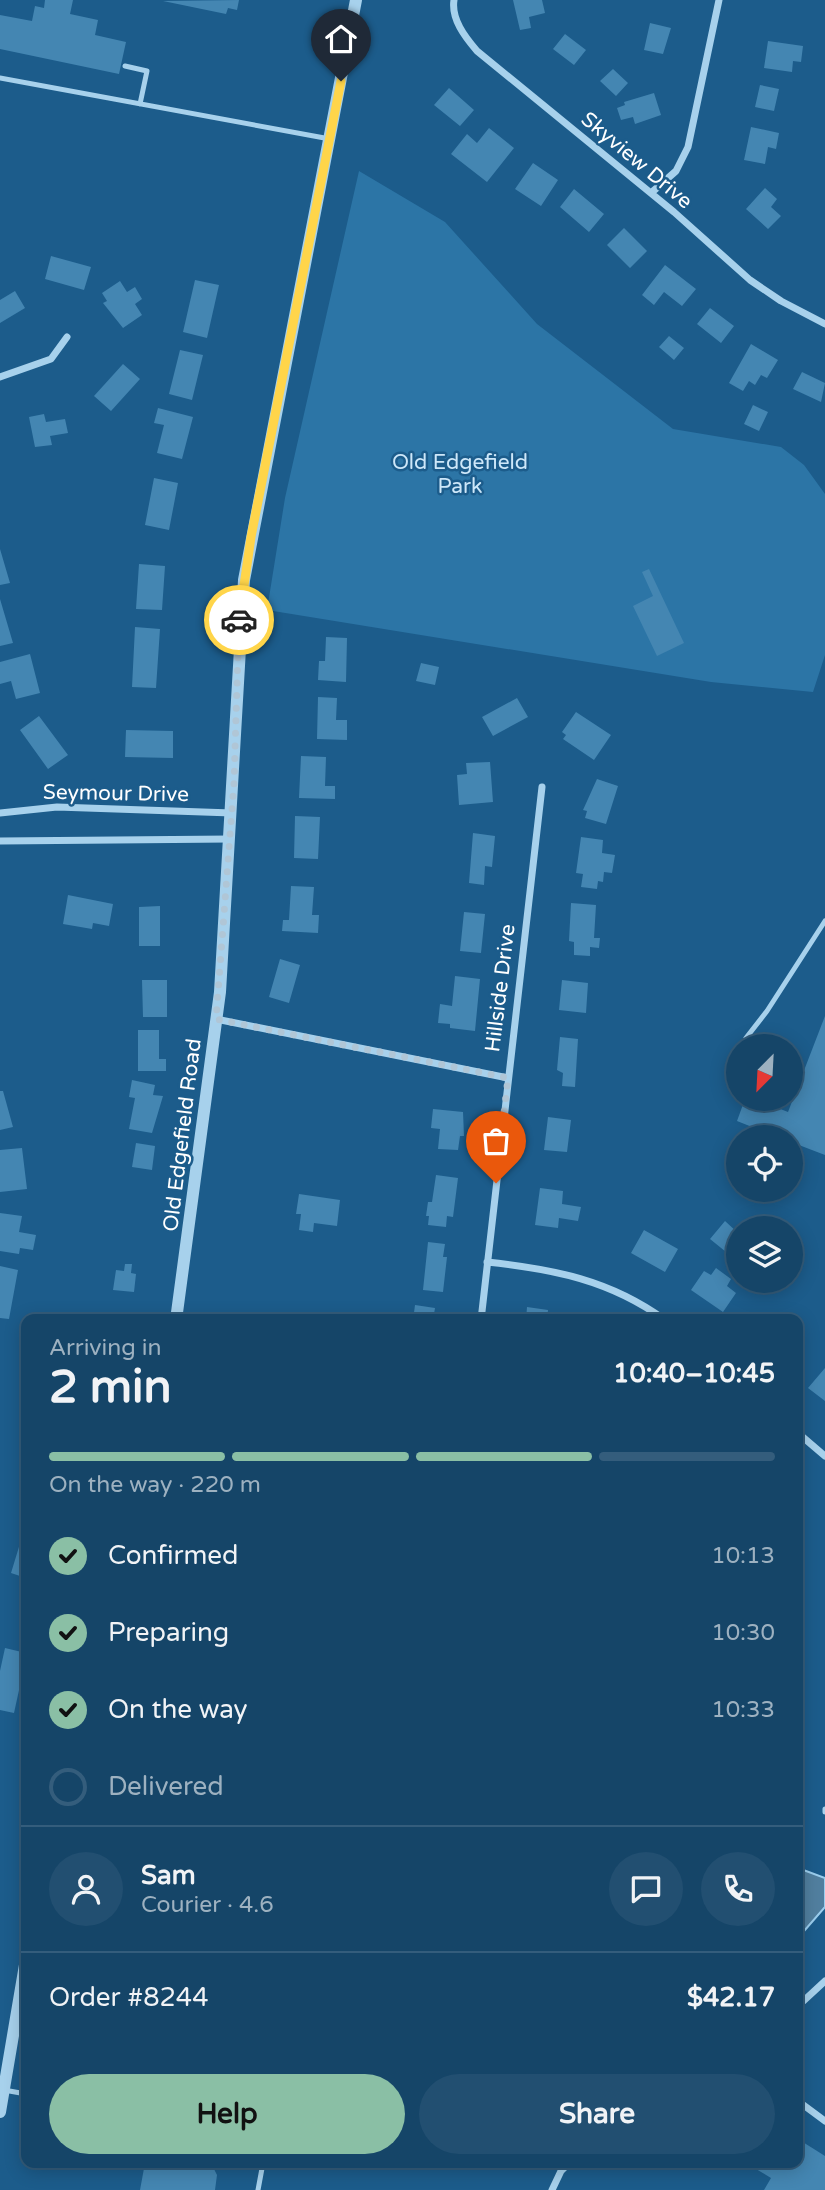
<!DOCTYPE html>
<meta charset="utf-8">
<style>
body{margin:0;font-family:"Varela Round",sans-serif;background:#224f71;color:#f1f3f6;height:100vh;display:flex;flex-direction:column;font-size:26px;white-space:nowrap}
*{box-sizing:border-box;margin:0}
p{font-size:23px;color:#9db1c0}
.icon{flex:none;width:38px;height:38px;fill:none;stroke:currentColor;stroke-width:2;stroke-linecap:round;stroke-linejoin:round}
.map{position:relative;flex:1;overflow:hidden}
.side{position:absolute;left:21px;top:1314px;width:782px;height:854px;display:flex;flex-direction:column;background:#154568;border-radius:14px;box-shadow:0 4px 18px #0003,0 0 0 2px #345d7c}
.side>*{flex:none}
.needle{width:46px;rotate:204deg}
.controls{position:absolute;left:726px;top:1034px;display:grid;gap:14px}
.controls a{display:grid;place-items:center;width:77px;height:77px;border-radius:50%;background:#154568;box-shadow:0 4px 18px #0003,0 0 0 2px #345d7c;font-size:35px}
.pin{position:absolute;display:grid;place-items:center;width:60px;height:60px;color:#fff;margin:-72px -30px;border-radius:50% 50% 50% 0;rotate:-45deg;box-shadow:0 0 7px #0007}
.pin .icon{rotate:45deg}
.courier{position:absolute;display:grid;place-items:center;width:70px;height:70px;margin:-35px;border:5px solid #ffd54a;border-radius:50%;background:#fff;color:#222;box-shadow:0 2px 9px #0007}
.overview em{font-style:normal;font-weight:800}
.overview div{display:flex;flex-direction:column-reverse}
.overview{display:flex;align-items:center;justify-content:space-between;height:119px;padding:0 28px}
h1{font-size:46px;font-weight:800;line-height:52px}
.bar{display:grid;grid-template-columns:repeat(4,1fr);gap:10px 7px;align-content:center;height:84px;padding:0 28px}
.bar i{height:9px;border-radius:5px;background:#345d7c}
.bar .active{background:#8abfa5}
.bar p{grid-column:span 4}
.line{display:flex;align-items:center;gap:18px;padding:0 28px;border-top:2px solid #345d7c}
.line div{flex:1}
.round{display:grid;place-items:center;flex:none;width:74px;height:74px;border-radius:37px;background:#224f71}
ol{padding:0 28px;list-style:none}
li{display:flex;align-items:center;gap:21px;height:77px}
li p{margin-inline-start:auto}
li .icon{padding:7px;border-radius:50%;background:#8abfa5;color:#111;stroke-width:4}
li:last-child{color:#9db1c0}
li i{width:38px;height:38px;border:4px solid #345d7c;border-radius:50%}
.cta{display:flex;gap:14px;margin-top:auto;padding:14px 28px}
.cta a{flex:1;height:80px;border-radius:42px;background:#8abfa5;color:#111;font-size:28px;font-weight:800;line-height:80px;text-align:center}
.cta a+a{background:#224f71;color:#f1f3f6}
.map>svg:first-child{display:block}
.green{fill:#2c75a6}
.water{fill:#517f9f;stroke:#9bceee;stroke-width:2}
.building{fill:#4486b2}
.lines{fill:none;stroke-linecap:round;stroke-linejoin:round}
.service{stroke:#a7d1ec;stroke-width:5}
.minor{stroke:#a7d1ec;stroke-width:7}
.tertiary{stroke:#a7d1ec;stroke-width:12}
.done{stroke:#b0c6d6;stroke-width:7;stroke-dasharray:0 12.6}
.route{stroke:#ffd54a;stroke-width:9}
.labels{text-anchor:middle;stroke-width:5;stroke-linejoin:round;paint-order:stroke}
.street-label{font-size:21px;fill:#fff;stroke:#1c5c8b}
.park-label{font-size:21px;fill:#cde7f9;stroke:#1c5c8b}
</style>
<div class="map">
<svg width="825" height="2190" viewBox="0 0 825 2190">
<rect width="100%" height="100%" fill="#1c5c8b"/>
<!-- green -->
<path class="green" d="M359,171L445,222L537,324L673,429L781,447L804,465L825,494V655L813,692L711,682L267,610L285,498Z"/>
<!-- water -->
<path class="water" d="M798,1868L825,1878V1907L798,1938Z"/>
<!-- building -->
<path class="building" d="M45,0H73L70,14L98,20L95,35L126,42L119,74L0,49V15L32,21L35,6L44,8Z
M239,0L237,10L228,8L226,14L163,1Z
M513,0H542L545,13L529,17L531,28L520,30Z
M650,23L671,28L663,54L644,50Z
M565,34L586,50L574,65L553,49Z
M768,41L803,46L801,62L793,61L792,72L764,68Z
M613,69L628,83L616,96L600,81Z
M760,85L779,89L774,111L755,107Z
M449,88L474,110L460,126L434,105Z
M654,93L661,115L635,124L633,117L621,120L617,108L625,105L624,102Z
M751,127L779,133L776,149L768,147L765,164L744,160Z
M489,128L514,148L487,182L451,154L467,134L477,143Z
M533,163L558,180L541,206L515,189Z
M765,188L777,199L771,207L781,216L768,229L746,209Z
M574,189L604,214L589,232L560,207Z
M624,228L647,251L630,268L607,245Z
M51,256L91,267L84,290L45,279Z
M665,265L696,289L682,306L664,292L654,305L642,295Z
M195,280L219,285L207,338L183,332Z
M120,281L127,292L135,287L142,299L135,304L142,315L123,328L103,303L107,301L102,293Z
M15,291L25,308L0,323V300Z
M710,308L734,326L721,343L697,324Z
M669,336L684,348L674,360L659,347Z
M751,344L778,360L767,378L761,375L755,385L749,381L743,391L729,383Z
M180,350L203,355L192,400L169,394Z
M123,364L140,379L111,411L94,396Z
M802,372L825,383L821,402L793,389Z
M753,405L768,412L759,431L744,424Z
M158,408L193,417L182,459L157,453L164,425L154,423Z
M44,414L46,422L65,419L68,433L50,436L52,445L35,447L29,417Z
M154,478L178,483L169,530L145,525Z
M0,549L10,583L0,585Z
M139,564L165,566L162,610L136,609Z
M649,569L684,643L657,656L633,606L653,596L642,572Z
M0,599L13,643L0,646Z
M135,627L160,629L156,688L132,687Z
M326,637L347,638L346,682L318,680L319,661H325Z
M30,654L40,693L16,699L11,681L0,684V662Z
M421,663L439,667L435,685L416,681Z
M318,697L337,698L336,720H347V740L317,739Z
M517,698L528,717L493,736L482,717Z
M576,712L611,735L594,760L563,739L566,735L562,732Z
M39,716L68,755L48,769L20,730Z
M126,730L173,731V758L125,757Z
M301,756L326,757L325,786H335V799L299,798Z
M490,762L493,802L459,805L457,775L467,774L466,763Z
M597,779L618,786L606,824L585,818L587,811L583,810Z
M295,816L320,817L318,859L294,858Z
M473,833L495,836L492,867L485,866L484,885L469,883Z
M581,837L603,840L602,853L615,855L612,873L604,872L603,882L598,881L597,889L581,887L583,874L576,873Z
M291,886L314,887L312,915H319L318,933L282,931L283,920H289Z
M68,895L113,904L109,926L93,923L92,929L63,924Z
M571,903L596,905L594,938H600L599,948L590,947V956L574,955V942L569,941Z
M160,906V946H139V907Z
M464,912L485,914L481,953L460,951Z
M280,959L300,965L289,1003L269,997Z
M455,976L480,979L475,1031L450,1028V1024L438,1023L440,1004L452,1006Z
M142,980H167V1017H143Z
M562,980L588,983L586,1013L559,1010Z
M825,1016V1155L791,1142V1138H780L737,1121L745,1099H755L788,1112Z
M138,1030H159V1059H166V1071H138Z
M560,1037L578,1039L575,1087L562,1086L563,1073L557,1070Z
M132,1080L155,1085L153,1095L163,1096L152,1133L129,1129L135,1098L129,1097Z
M0,1091H3L13,1127L0,1130Z
M433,1109L463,1112L464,1136H460L458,1150L438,1149L440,1129L431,1128Z
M548,1117L571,1120L567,1152L544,1150Z
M136,1143L155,1146L152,1170L132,1167Z
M22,1148L27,1189L0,1192V1150Z
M436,1175L458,1178L453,1217L447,1216L446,1227L428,1225L429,1216H426L428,1202H432Z
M540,1188L563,1191L562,1204L581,1207L578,1221L559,1218L558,1228L535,1225Z
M299,1194L340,1200L337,1226L314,1223L313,1232L299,1230L301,1214H296Z
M0,1213L22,1216L19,1232L36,1235L33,1250L20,1248L19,1254L0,1251Z
M725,1221L738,1233V1248L731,1256L710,1239Z
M644,1230L678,1249L665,1272L631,1253Z
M428,1242L445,1244L443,1257H447L443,1292L423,1290Z
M125,1264H132L131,1273L136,1274L134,1292L113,1290L116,1270L124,1271Z
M0,1266L18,1270L9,1319L0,1318Z
M716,1268L731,1279L727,1286L736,1293L723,1312L691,1290L704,1271L711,1275Z
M415,1305L435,1308L433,1320H413Z
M527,1307L548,1310L547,1320H526Z
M825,1368V1401L808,1388Z
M22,1537L26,1538V1578L11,1573Z
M5,1648L26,1653V1682L21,1681L14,1713L0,1710V1671Z
M798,2139L825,2156V2190H764L771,2178L746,2163H798Z
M145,2163H211L217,2175L215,2190H140Z"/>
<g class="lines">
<!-- service -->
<path class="service" d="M125,66L147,71L140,104
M0,78L330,139
M746,1038L767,1011L825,921
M825,1809V1812
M4,2090L26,2094
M258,2190L263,2163"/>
<!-- minor -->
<path class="minor" d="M454,0C451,19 465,37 477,51L674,212L750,280L781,301L825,324
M651,193L676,171L688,147L719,0
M0,377L51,359L67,337
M0,813L57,807L232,813
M0,841L230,839
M216,1019L508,1078
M487,1262C553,1269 610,1280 665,1320
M481,1320L542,787
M798,1433L825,1456
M798,2006L825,1981
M798,2101L825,2121
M552,2190L561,2171L569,2163"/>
<!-- tertiary -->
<path class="tertiary" d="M176,1320L220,992L244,580L356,0
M0,2112L26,1959"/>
</g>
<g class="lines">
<!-- done -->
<path class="done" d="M239,620L234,783L216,1019L508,1078L496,1183"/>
<!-- route -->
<path class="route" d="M239,620L251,537L341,81"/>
</g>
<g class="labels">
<!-- street labels -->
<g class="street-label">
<text transform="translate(637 160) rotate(40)" y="7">Skyview Drive</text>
<text transform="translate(116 793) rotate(1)" y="7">Seymour Drive</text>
<text transform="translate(500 988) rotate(-83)" y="7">Hillside Drive</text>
<text transform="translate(182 1135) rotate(-83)" y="7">Old Edgefield Road</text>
</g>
<!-- park labels -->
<g class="park-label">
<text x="460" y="469">Old Edgefield<tspan x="460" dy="24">Park</tspan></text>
</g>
</g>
</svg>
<div class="controls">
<a><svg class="needle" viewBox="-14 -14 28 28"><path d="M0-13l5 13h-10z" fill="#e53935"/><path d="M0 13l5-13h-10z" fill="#9db1c0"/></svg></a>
<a><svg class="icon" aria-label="locate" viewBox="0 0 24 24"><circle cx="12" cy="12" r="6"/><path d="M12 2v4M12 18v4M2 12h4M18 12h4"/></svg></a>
<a><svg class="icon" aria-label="layers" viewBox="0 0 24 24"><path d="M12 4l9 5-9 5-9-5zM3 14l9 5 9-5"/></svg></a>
</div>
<div class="pin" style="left:496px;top:1183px;background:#ea580c"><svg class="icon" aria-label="bag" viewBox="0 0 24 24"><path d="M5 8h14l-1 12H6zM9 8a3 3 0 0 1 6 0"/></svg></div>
<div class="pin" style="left:341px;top:81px;background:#1f2937"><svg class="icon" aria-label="home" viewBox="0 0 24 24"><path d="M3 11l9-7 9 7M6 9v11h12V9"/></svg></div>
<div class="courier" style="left:239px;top:620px"><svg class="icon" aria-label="car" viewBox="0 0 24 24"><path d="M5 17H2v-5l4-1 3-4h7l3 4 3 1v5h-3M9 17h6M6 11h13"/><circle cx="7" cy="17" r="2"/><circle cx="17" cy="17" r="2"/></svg></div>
<section class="side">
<div class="overview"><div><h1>2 min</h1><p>Arriving in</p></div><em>10:40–10:45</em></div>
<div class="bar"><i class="active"></i><i class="active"></i><i class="active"></i><i></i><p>On the way · 220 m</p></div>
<ol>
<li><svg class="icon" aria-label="check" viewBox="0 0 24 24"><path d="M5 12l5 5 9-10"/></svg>Confirmed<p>10:13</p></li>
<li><svg class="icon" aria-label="check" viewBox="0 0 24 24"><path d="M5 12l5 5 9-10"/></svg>Preparing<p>10:30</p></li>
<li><svg class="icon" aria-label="check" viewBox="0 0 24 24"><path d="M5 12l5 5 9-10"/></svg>On the way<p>10:33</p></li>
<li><i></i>Delivered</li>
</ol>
<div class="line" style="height:126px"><a class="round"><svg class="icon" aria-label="person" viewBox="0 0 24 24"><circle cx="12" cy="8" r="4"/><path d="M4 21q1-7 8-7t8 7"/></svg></a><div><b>Sam</b><p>Courier · 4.6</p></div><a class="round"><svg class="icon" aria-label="chat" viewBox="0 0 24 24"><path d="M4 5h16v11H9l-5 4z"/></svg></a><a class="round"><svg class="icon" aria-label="phone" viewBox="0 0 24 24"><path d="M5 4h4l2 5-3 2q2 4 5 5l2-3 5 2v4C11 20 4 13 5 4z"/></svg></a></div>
<div class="line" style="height:91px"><div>Order #8244</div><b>$42.17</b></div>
<div class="cta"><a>Help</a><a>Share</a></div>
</section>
</div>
